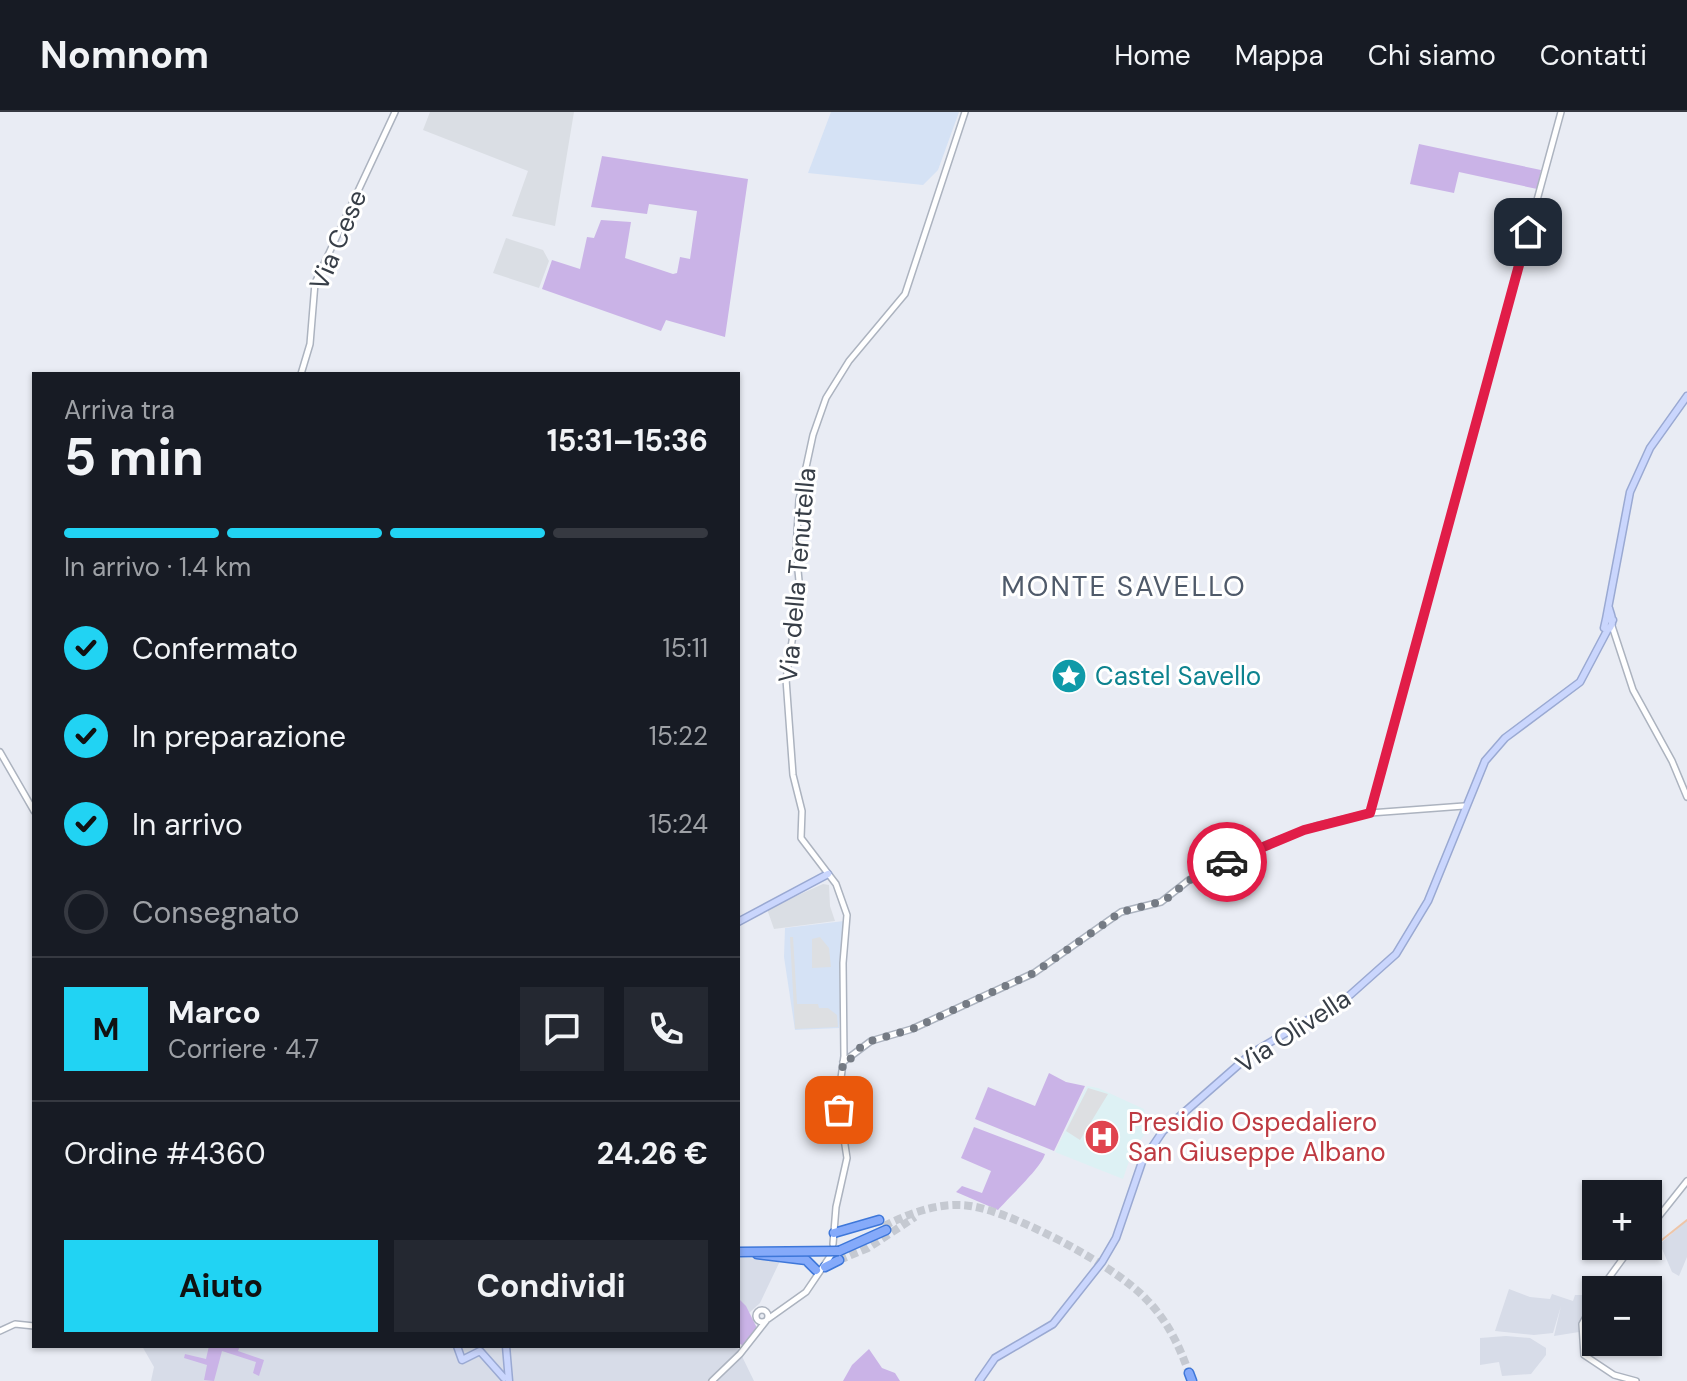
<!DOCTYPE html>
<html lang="it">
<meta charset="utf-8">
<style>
body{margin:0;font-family:"DM Sans",sans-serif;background:#242831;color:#f1f3f6;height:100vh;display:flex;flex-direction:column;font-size:30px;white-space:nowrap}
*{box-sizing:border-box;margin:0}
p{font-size:26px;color:#9ea1a6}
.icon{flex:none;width:44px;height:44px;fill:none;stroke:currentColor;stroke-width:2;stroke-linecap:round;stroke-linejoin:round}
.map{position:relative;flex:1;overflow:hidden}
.details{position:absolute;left:32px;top:260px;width:708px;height:976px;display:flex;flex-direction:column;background:#171b24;border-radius:0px;box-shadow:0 2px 6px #0004}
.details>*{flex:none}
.tools{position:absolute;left:1582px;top:1068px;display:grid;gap:16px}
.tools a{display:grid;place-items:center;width:80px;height:80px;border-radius:0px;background:#171b24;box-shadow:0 2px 6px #0004;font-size:40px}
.pin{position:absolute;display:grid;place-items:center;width:68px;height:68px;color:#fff;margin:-34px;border-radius:16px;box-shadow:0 4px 12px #0006}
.courier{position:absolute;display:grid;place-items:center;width:80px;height:80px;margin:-40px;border:6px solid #e11d48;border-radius:50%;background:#fff;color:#222;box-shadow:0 2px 10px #0007}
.head em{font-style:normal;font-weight:700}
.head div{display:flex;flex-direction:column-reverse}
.head{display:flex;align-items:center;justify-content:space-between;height:136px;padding:0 32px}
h1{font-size:52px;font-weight:700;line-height:60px}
.bar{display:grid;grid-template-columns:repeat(4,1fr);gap:12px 8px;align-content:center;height:96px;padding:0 32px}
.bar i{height:10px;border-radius:6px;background:#363941}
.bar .on{background:#21d3f3}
.bar p{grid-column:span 4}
.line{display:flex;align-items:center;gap:20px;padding:0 32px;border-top:2px solid #363941}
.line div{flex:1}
.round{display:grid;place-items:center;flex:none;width:84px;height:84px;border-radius:0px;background:#242831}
ol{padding:0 32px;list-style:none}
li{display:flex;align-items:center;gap:24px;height:88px}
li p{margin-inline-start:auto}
li .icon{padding:8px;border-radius:50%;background:#21d3f3;color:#111;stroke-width:4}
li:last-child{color:#9ea1a6}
li i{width:44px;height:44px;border:4px solid #363941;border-radius:50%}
.action{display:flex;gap:16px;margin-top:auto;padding:16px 32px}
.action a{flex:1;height:92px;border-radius:0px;background:#21d3f3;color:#111;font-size:32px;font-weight:700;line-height:92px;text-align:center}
.action a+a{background:#242831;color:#f1f3f6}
header{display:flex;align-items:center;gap:48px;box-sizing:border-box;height:112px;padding:0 40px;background:#171b24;border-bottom:2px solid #363941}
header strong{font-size:38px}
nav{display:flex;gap:44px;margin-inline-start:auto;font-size:28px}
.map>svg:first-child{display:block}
.residential{fill:#d7dce8}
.commercial{fill:#d5e2f5}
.industrial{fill:#dadee4}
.medical{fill:#ddf1f4}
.green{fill:#cab3e7}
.parking{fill:#dddfe2}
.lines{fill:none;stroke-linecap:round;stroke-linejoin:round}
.stream{stroke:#eec5a7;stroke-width:2}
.trunk-tunnel{stroke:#c5c9d1;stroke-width:8;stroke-dasharray:8 4;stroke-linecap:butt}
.tertiary-casing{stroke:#acb3bf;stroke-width:8}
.secondary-casing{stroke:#9aa9d2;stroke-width:9}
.trunk-casing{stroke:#3e77d9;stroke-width:11}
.tertiary{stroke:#fff;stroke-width:5}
.secondary{stroke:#cad6fd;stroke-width:6}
.trunk{stroke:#85aafa;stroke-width:8}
.trunk-bridge-casing{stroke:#3e77d9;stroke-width:11;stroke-linecap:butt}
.trunk-bridge{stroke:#85aafa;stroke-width:8}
.done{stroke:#757b84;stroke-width:8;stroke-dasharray:0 14.4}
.route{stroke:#e11d48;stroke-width:10}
.labels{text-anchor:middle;stroke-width:6;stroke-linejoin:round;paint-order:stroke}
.street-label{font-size:26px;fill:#373e47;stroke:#fff}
.culture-label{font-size:26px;fill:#0d838f;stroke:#fff;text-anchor:start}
.health-label{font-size:26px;fill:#be3a42;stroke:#fff;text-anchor:start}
.neighbourhood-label{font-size:28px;letter-spacing:2px;fill:#4f5a6a;stroke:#fff}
</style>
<header>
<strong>Nomnom</strong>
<nav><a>Home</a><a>Mappa</a><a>Chi siamo</a><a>Contatti</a></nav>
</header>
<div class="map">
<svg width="1687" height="1269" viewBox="0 0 1687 1269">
<rect width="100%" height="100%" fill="#e9ecf4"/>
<!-- residential -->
<path class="residential" d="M1687,1108V1145L1679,1164L1672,1160L1660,1132Z
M738,1145L780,1149L760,1191L738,1211Z
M1509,1177L1530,1185L1550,1187L1552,1182L1573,1189L1575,1183H1582L1585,1177L1596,1182L1582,1204L1579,1220L1554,1224L1561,1194L1553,1221L1534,1223L1495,1219Z
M1506,1224L1530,1226L1546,1236V1243L1531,1262L1502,1264L1499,1250L1480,1253V1226Z
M142,1234H737L754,1269H151L154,1255Z"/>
<!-- commercial -->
<path class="commercial" d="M831,0H959L938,58L923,73L808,61Z
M844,809L839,916L795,918L784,845L785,816Z"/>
<!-- industrial -->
<path class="industrial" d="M430,0H574L555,114L512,104L528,59L423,18Z
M506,126L543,138L549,149L539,176L493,161Z
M823,772L829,773L830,794L835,809L774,817L767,797Z"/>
<!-- medical -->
<path class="medical" d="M1087,974L1098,976L1144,997L1148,1017L1132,1040L1123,1067L1055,1040Z"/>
<!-- green -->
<path class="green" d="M1419,32L1541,58L1537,77L1459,60L1454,81L1410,72Z
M602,44L748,67L725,225L666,208L661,219L542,177L552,148L580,157L587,125L594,126L601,108L631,110L625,146L673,162L677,161L680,145L690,147L697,99L649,92L647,102L591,95Z
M1049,961L1066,970L1085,974L1054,1039L975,1007L988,975L1035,994Z
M974,1015L1045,1042C1041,1056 1011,1083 998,1098L956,1080L962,1074L982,1081L991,1059L961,1046Z
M738,1186L746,1194L757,1216L744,1234L738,1231Z
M209,1234H240L238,1239L264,1248L259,1264L253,1261L256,1250L222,1239L214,1269L204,1268L207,1253L184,1246L185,1242L206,1247Z
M869,1237L882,1256L895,1261L900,1269H843L852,1253Z"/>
<!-- parking -->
<path class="parking" d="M790,825H793L797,892H818L819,896H828L837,903L838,915L795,917Z
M820,825L829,836L831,855L812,856V827Z
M1088,976L1108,982L1080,1028L1066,1019Z"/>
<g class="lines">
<!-- stream -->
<path class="stream" d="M1643,1143L1687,1108"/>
<!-- trunk-tunnel -->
<path class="trunk-tunnel" d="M884,1114C908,1102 934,1092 961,1093C1005,1094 1116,1154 1146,1187C1167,1208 1179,1233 1189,1261
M839,1148L868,1136L915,1105"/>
<defs>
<path id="tertiary" d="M301,262L310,232L315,171L395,0
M1612,514L1633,578L1672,649L1687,685
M0,640L34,699
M1370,701L1561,0
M843,950L871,929L912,917L1034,861L1121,800L1161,790L1189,768L1270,731L1316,714L1370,701L1464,694
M1648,1118L1687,1069
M833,1132L836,1095L847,1046L838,988L844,944L843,851L847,803L836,772L801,726L802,699L793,663L786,567L800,479L796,438L799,388L813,323L826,286L849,249L905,182L965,0
M1600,1178L1632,1134
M1596,1187L1582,1212L1584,1243L1614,1263L1636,1269
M756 1204a6 6 0 1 1 12 0a6 6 0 1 1-12 0Z
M768,1207L806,1180L831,1143
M0,1219L15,1212L34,1214
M712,1269L740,1242L766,1209"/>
<path id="secondary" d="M1609,496C1611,504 1615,510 1609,517L1604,516L1606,507L1613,508
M1606,507L1630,380L1650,336L1687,284
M738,810L828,762
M457,1234L462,1248L480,1239L504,1266
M506,1234L509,1269
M979,1269L995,1246L1053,1212L1102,1150L1116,1126L1142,1050L1163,1019L1252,941L1350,883L1396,842L1428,789L1485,649L1505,626L1580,570L1608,517"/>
<path id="trunk" d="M834,1121L879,1108
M839,1139L886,1118
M757,1142L806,1148L816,1158
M825,1155L839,1148
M1189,1261L1192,1269"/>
</defs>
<!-- tertiary casing -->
<use href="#tertiary" class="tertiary-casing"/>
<!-- secondary casing -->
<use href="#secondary" class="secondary-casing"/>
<!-- trunk casing -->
<use href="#trunk" class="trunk-casing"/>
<!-- tertiary -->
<use href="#tertiary" class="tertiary"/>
<!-- secondary -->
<use href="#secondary" class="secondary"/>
<!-- trunk -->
<use href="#trunk" class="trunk"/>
<defs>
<path id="trunk-bridge" d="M738,1140L839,1139"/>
</defs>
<!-- trunk-bridge casing -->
<use href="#trunk-bridge" class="trunk-bridge-casing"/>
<!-- trunk-bridge -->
<use href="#trunk-bridge" class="trunk-bridge"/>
</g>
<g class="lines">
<!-- done -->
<path class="done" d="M839,998L843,950H848L858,937L871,929L912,917L1034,861L1121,800L1164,789L1188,769L1227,750"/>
<!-- route -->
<path class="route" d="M1227,750L1304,718L1370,701L1528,120"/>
</g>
<!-- icons -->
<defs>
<symbol id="sight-disc" viewBox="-11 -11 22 22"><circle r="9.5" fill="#0f9aa8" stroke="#fff"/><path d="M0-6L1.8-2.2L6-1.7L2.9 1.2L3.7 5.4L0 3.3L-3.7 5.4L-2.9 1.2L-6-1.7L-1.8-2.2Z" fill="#fff"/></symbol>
<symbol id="hospital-disc" viewBox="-11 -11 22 22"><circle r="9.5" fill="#e0444e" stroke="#fff"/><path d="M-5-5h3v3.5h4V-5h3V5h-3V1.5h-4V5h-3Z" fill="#fff"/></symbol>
</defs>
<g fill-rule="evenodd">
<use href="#sight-disc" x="1049" y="544" width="40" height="40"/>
<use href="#hospital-disc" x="1082" y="1005" width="40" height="40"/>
</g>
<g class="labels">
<!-- street labels -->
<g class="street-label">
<text transform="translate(338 128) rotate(-67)" y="9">Via Cese</text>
<text transform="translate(797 463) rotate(-85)" y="9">Via della Tenutella</text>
<text transform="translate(1293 919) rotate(-33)" y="9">Via Olivella</text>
</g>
<!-- culture labels -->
<g class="culture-label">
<text x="1095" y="573">Castel Savello</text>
</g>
<!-- health labels -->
<g class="health-label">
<text x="1128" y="1019">Presidio Ospedaliero<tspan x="1128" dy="30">San Giuseppe Albano</tspan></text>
</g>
<!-- neighbourhood labels -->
<g class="neighbourhood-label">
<text x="1124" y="484">MONTE SAVELLO</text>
</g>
</g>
</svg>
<div class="tools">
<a>+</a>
<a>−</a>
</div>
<div class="pin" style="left:839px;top:998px;background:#ea580c"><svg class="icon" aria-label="bag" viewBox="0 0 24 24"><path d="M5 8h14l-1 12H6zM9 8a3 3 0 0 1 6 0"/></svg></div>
<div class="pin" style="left:1528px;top:120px;background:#1f2937"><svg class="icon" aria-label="home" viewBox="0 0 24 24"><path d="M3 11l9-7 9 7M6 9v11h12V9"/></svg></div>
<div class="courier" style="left:1227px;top:750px"><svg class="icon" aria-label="car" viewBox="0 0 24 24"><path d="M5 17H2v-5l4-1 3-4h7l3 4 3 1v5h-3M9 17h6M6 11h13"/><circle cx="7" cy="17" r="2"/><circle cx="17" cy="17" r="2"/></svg></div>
<section class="details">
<div class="head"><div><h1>5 min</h1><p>Arriva tra</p></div><em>15:31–15:36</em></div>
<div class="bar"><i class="on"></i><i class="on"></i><i class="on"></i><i></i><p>In arrivo · 1.4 km</p></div>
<ol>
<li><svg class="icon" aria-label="check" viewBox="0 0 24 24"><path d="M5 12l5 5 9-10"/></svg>Confermato<p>15:11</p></li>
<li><svg class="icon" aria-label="check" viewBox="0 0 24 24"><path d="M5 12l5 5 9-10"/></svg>In preparazione<p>15:22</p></li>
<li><svg class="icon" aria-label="check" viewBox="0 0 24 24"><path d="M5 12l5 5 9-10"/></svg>In arrivo<p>15:24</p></li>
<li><i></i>Consegnato</li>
</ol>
<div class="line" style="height:144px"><b class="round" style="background:#21d3f3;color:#111">M</b><div><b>Marco</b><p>Corriere · 4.7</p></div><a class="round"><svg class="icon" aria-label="chat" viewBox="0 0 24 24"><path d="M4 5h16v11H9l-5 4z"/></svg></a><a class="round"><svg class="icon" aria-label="phone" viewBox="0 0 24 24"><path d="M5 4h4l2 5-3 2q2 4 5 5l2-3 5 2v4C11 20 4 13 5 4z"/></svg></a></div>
<div class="line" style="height:104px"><div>Ordine #4360</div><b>24.26 €</b></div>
<div class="action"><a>Aiuto</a><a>Condividi</a></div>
</section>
</div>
